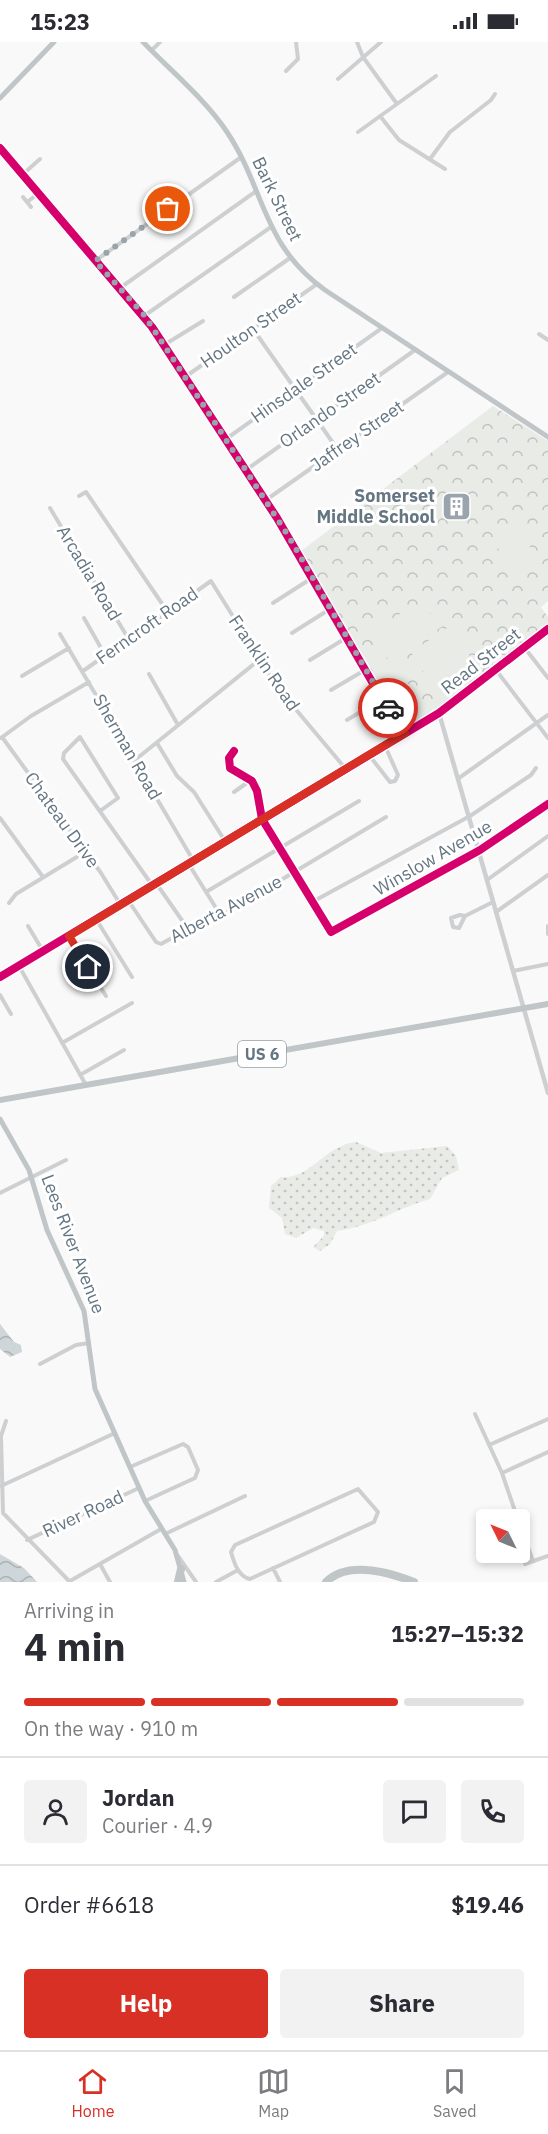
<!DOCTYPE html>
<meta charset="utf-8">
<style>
body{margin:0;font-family:"IBM Plex Sans",sans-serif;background:#f2f2f3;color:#2b2b33;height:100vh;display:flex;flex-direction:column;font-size:22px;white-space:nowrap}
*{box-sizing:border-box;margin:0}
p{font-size:20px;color:#7c7c81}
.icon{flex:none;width:33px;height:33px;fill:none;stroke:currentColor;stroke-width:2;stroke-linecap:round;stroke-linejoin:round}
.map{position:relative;height:1540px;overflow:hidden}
.side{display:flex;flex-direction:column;background:#fff;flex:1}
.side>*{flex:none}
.needle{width:39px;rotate:313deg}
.fabs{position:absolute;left:476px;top:1467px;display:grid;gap:12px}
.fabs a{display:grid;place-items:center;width:54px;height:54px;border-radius:6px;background:#fff;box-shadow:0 3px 9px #0003;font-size:30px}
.pin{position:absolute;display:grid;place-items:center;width:51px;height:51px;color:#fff;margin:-26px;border:3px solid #fff;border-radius:50%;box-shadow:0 2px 6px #0007}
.courier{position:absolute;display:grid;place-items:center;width:60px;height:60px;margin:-30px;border:4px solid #d93025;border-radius:50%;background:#fff;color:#222;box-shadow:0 2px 8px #0007}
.overview em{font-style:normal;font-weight:700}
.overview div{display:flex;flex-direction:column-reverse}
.overview{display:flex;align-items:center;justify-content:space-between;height:102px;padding:0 24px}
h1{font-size:39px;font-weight:700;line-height:45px}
.bar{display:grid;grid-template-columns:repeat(4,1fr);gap:9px 6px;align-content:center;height:72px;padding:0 24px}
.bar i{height:8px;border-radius:4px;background:#e1e1e2}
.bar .selected{background:#d93025}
.bar p{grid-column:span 4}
.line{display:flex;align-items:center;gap:15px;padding:0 24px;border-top:2px solid #e1e1e2}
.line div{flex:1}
.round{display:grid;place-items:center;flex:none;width:63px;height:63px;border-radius:6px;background:#f2f2f3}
.primary-button{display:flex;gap:12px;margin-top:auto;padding:12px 24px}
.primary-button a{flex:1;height:69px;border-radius:6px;background:#d93025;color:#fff;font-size:24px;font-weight:700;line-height:69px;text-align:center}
.primary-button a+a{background:#f2f2f3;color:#2b2b33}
.status{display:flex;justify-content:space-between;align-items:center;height:42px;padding:0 30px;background:#fff;direction:ltr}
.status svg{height:16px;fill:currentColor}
.tabs{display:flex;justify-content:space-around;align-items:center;height:84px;border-top:2px solid #e1e1e2;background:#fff;font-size:16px;color:#7c7c81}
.tabs a{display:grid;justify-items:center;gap:3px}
.tabs .selected{color:#d93025}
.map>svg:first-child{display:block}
.grass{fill:url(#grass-dots)}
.forest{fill:url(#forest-crowns)}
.pitch{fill:#e8ebe6}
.water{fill:url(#water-waves)}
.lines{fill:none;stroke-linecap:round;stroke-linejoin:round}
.minor{stroke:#cecfd0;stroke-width:4}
.tertiary{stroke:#cecfd0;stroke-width:4.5}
.secondary{stroke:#c0c6c8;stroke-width:5}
.primary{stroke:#c0c6c8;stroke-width:6}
.motorway{stroke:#c0c6c8;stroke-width:8}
.cycleway-casing{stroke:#fff;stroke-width:11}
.cycleway{stroke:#d6006c;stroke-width:8}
.done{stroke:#99a4ac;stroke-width:6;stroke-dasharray:0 10.8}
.route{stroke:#d93025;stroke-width:8}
.labels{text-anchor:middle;stroke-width:6;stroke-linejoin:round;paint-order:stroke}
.shield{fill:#fff;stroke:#939fa8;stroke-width:1.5}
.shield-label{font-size:16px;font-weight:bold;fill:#657683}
.street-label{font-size:18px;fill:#657683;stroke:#fff}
.poi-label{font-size:18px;font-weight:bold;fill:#657683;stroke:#fff;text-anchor:end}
</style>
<div class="status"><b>15:23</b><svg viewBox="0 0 49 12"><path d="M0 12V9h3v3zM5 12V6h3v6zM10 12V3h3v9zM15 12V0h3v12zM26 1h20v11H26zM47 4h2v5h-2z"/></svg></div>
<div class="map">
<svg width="548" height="1540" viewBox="0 0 548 1540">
<defs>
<pattern id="grass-dots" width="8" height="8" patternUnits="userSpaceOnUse" patternTransform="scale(1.5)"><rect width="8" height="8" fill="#e8ebe6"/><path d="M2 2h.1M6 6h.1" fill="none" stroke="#c0c3c0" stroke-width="1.8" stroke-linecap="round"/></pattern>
<pattern id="forest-crowns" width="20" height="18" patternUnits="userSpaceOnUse" patternTransform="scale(1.5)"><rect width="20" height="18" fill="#e8ebe6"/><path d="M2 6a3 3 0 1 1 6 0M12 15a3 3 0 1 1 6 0" fill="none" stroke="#c0c3c0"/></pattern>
<pattern id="water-waves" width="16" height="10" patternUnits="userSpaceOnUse" patternTransform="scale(1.5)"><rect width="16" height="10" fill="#ced6d9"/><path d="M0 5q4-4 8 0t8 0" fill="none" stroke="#abb2b5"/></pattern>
</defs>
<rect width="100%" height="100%" fill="#f9f9f9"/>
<!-- grass -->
<path class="grass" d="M356,1100L381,1111L447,1104L456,1114L459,1128L442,1136L430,1157C398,1166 370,1185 337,1189L330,1202L320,1209L313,1205L324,1194V1189L313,1186L296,1196L285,1192L282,1176L269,1166L271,1144L281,1135C311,1138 323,1104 356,1100Z"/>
<!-- forest -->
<path class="forest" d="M493,364L548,399V559L541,565L548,575V581L437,667L405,686L389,664L301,509Z"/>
<!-- pitch -->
<path class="pitch" d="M518,485L540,521L523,534H519L496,504Z
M419,567L431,572L443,584L414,602L397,573Z
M391,574L409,603L379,620C368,602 374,585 391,574Z
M449,585C458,591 462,597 467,607C478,631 456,641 437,652L411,610Z
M405,615L417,634C405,641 391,641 381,632V629Z
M400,640L409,642L422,653L400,666L384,645Z"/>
<!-- water -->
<path class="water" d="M0,1282L14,1300L21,1303L22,1310L10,1315L0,1307Z
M0,1512L24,1526L37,1540H0Z"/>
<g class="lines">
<!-- minor -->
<path class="minor" d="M357,0L363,15L397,62
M152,8L160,0
M286,29L298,17L296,0
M338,37L381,0
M380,74L399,98L445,127
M358,90L436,34
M0,106L152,285L277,476L382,657L405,691
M430,117L450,90L491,58L495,52
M22,133L40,117
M23,155L31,165
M27,160L38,152
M95,219L240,116
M120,246L255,150
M234,255L290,216
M144,274L271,185
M253,287L338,408
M539,292L548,298
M164,303L203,279
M185,335L317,242
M226,397L382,286
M246,428L415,308
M79,454L86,450L167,569
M266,458L448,330
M50,466L128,596
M273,561L312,536
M84,576L105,613
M292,591L330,567
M60,592L193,818
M524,605L548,636
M310,618L346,596
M496,628L548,696
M83,629L211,539L277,645L345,726
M149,632L178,683
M22,634L69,606
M331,648L365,628
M347,678L382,657
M2,695L101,831L120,862
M1,696L31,674L89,640
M157,701L177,734L194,750L225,799
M234,709L229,716L230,726L252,739L257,749L262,777L331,890L480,808L548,762
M369,713L390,740L395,739L398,733L385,704
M135,718L259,618
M459,736L548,673
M234,750L251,738
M100,769L118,756L80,695L64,711L63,717L152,843
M0,776L43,835
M188,821L221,874
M487,838L548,794
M156,841L188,887
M206,850L359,759
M128,858L156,900L161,902L188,887L221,874L386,775
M314,859L470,774L531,733L536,726
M9,861L16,852L85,810
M496,870L548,833
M460,873L465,874L459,886L453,885L451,876Z
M465,874L493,860
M96,877L132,935
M28,884L43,909
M548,884V892
M69,894L106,954
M19,924L86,1043
M513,929L548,922
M0,953L11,972
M62,1001L132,961
M80,1033L124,1008
M0,1151L66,1118
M40,1322L76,1303L89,1301
M475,1372L502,1431L518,1478
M6,1379L1,1394L3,1471L70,1540
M489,1403L548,1377
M130,1425L183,1402L188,1405L198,1428L195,1436L145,1459
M502,1431L548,1410
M1,1444L115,1391
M358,1447L378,1470L374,1480L250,1537C238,1535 234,1520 231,1510L235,1503Z
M519,1480L533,1519
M165,1492L245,1454
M27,1498L139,1446
M178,1514L196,1540
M100,1522L110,1540
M525,1522L548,1514
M273,1526L280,1540
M70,1539L161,1487
M216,1540L238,1528"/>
<!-- tertiary -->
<path class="tertiary" d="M439,671L548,1051"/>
<!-- secondary -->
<path class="secondary" d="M143,0C171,29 205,57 227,90C265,147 262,203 325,248L548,395
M0,56L54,0
M0,935L439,671L548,587
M0,1077L29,1128L47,1188L84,1269L95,1347L145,1459L175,1508L184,1540"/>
<!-- primary -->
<path class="primary" d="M0,1058L548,962"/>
<!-- motorway -->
<path class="motorway" d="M178,1540L181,1527
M326,1540C348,1518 388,1530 414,1540"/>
<defs>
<path id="cycleway" d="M0,106L152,285L277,476L382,657L405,691
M234,709L229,716L230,726L252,739L257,749L262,777L331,890L480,808L548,762
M0,935L439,671L548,587"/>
</defs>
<!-- cycleway casing -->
<use href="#cycleway" class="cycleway-casing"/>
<!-- cycleway -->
<use href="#cycleway" class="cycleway"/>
</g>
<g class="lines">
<!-- done -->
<path class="done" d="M168,167L95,219L144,273L206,367L289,495L388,666"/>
<!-- route -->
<path class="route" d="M88,925L69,894L405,691L388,666"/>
</g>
<!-- icons -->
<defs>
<symbol id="building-square" viewBox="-11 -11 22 22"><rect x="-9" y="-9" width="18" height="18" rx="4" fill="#99a4ac" stroke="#fff"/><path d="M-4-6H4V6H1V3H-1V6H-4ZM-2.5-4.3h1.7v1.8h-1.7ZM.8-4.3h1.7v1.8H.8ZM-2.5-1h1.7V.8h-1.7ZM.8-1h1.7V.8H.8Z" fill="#fff"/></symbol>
</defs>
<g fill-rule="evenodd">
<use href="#building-square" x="440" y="448" width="33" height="33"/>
</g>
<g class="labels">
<!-- shield labels -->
<rect class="shield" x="238" y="999" width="48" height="26" rx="4.5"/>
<g class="shield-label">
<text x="262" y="1018">US 6</text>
</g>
<!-- street labels -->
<g class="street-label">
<text transform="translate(277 157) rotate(64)" y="6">Bark Street</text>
<text transform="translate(251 288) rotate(-35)" y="6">Houlton Street</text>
<text transform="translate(304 341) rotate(-35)" y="6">Hinsdale Street</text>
<text transform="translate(330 368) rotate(-35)" y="6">Orlando Street</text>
<text transform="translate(357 394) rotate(-35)" y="6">Jaffrey Street</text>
<text transform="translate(89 531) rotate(59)" y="6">Arcadia Road</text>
<text transform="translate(147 584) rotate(-35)" y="6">Ferncroft Road</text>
<text transform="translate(481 619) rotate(-38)" y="6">Read Street</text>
<text transform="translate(264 621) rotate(56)" y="6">Franklin Road</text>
<text transform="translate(127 705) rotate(60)" y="6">Sherman Road</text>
<text transform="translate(62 778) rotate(54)" y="6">Chateau Drive</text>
<text transform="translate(433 816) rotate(-30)" y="6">Winslow Avenue</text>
<text transform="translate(226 867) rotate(-28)" y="6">Alberta Avenue</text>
<text transform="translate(73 1202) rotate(69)" y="6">Lees River Avenue</text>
<text transform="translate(83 1472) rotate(-25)" y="6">River Road</text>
</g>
<!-- poi labels -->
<g class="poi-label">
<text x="435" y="460">Somerset<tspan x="435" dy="21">Middle School</tspan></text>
</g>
</g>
</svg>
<div class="fabs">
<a><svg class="needle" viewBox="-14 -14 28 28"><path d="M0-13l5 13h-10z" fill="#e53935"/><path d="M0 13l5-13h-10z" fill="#7c7c81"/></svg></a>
</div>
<div class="pin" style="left:168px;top:167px;background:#ea580c"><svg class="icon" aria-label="bag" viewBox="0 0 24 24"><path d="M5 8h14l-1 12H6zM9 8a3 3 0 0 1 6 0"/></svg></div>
<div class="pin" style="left:88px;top:925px;background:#1f2937"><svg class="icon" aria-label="home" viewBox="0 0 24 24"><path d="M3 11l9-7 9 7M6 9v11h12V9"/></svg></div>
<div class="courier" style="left:388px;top:666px"><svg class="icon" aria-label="car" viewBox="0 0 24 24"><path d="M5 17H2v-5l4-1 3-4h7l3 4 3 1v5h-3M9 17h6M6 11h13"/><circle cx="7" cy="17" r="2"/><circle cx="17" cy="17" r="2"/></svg></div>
</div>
<section class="side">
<div class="overview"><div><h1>4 min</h1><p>Arriving in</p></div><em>15:27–15:32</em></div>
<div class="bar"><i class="selected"></i><i class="selected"></i><i class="selected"></i><i></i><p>On the way · 910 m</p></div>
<div class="line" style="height:108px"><a class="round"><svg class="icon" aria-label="person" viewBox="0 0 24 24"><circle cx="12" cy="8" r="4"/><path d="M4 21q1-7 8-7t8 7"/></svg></a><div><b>Jordan</b><p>Courier · 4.9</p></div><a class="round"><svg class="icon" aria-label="chat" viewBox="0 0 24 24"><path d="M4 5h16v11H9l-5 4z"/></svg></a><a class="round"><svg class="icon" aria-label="phone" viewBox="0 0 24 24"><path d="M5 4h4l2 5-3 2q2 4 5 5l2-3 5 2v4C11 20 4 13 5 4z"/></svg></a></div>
<div class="line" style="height:78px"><div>Order #6618</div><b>$19.46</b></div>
<div class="primary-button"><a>Help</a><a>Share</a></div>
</section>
<nav class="tabs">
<a class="selected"><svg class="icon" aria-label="home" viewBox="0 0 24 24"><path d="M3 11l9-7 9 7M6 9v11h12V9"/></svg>Home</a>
<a><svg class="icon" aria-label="map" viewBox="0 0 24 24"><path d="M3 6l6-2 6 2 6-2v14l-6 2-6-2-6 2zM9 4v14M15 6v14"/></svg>Map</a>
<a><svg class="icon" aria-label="saved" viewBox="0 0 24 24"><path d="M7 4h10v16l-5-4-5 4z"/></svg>Saved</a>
</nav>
